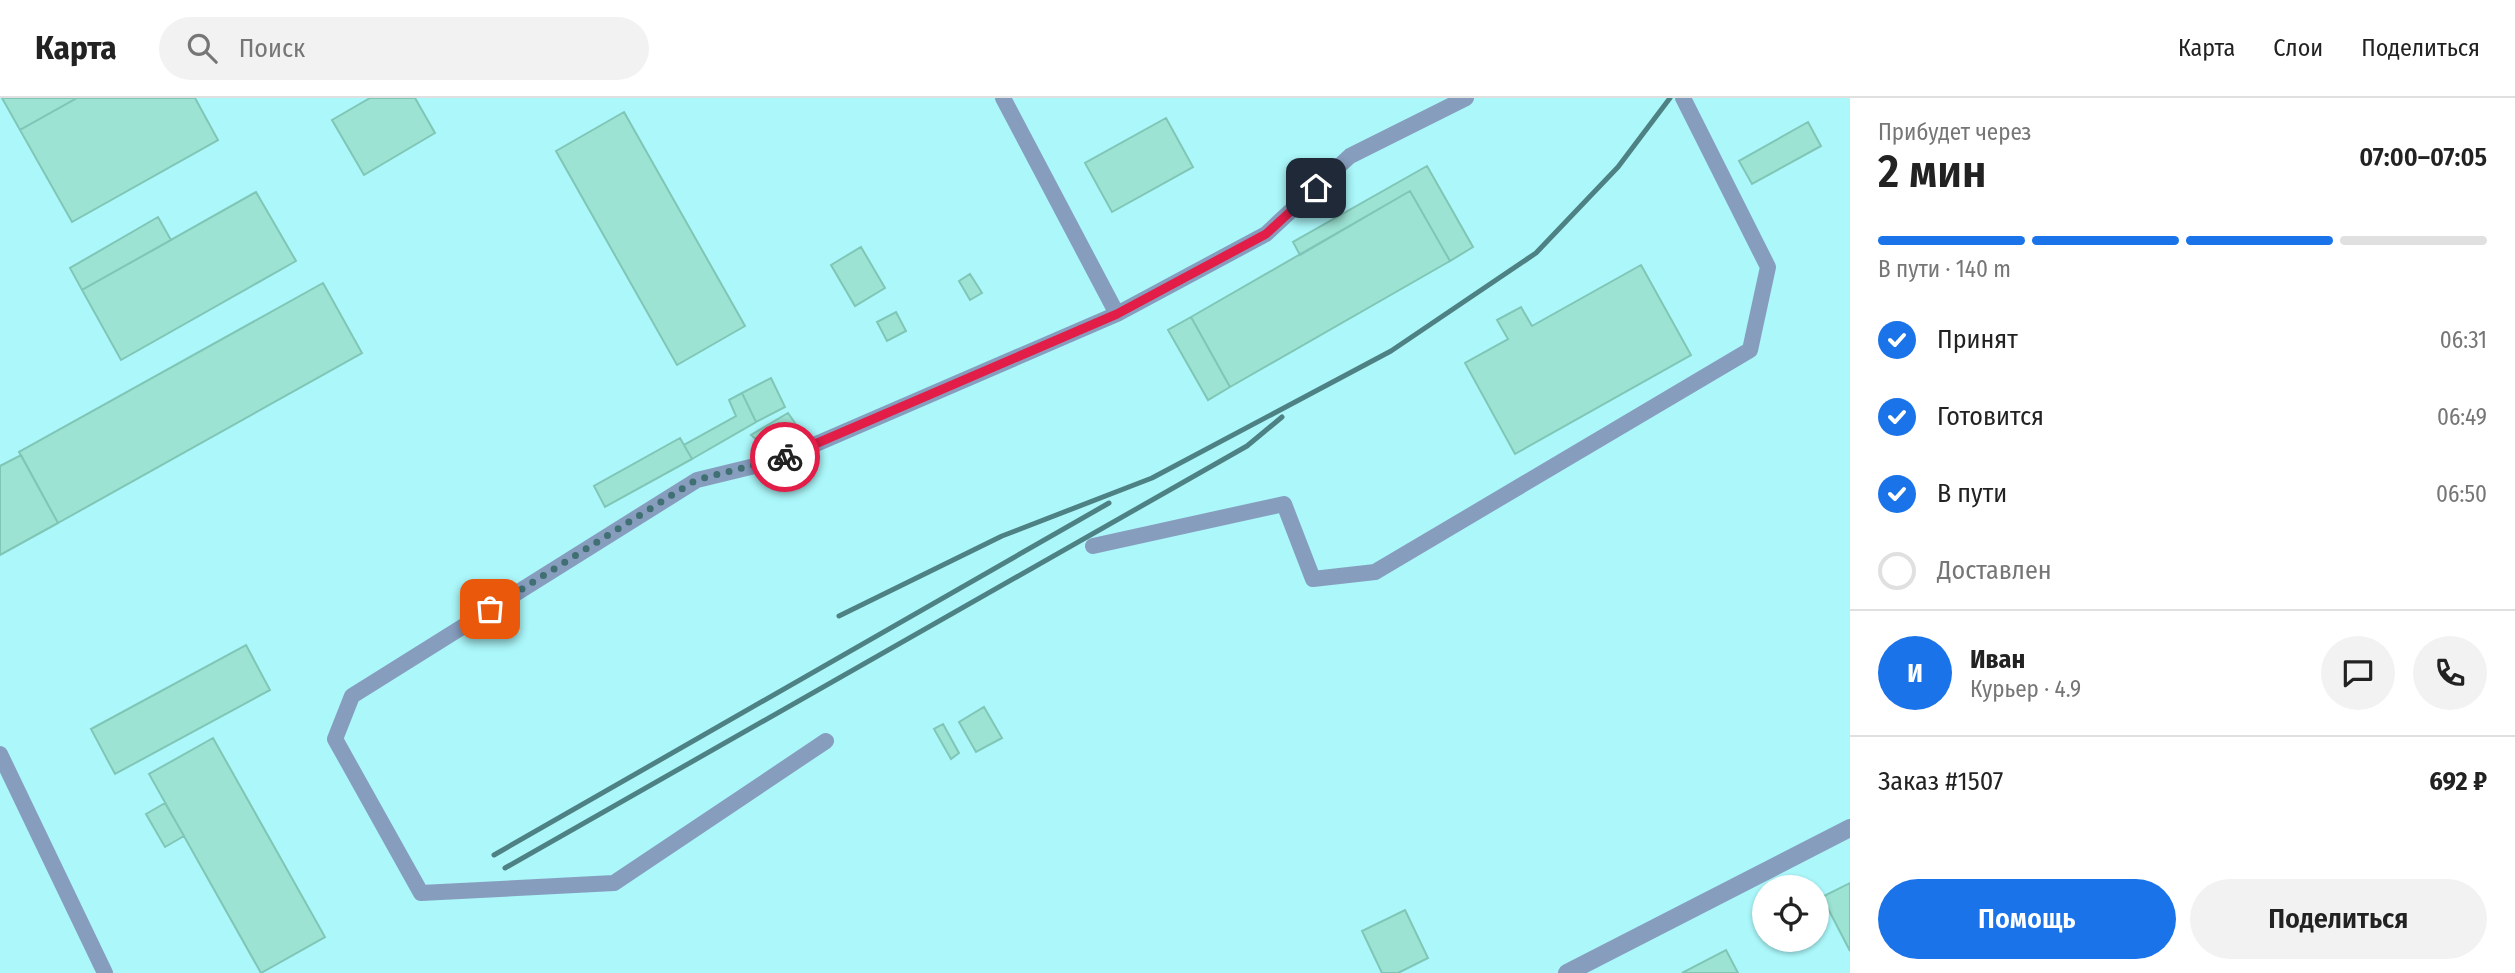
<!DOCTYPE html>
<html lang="ru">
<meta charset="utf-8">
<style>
body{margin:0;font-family:"Fira Sans Condensed",sans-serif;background:#f2f2f2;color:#222;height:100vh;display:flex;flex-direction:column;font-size:26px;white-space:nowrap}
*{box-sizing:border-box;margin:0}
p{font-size:23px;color:#767676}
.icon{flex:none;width:38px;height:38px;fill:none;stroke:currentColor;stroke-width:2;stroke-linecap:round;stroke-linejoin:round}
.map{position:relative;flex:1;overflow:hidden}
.side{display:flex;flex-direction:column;background:#fff;width:665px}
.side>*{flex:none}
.controls{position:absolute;left:1752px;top:777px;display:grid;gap:14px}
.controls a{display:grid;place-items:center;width:77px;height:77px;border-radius:50%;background:#fff;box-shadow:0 2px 5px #0004;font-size:35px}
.pin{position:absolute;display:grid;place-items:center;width:60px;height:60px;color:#fff;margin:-30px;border-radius:14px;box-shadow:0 4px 10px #0006}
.courier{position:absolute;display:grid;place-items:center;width:70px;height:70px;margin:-35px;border:5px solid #e11d48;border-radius:50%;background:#fff;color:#222;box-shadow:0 2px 9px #0007}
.headline em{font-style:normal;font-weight:600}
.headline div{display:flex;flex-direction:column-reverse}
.headline{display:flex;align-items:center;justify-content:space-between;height:119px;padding:0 28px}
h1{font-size:46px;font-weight:600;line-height:52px}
.bar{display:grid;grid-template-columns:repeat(4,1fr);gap:10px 7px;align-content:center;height:84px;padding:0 28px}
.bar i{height:9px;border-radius:5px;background:#e0e0e0}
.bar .current{background:#1a73e8}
.bar p{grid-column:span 4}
.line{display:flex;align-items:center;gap:18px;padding:0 28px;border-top:2px solid #e0e0e0}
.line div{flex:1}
.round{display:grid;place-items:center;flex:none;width:74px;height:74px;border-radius:37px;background:#f2f2f2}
ol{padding:0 28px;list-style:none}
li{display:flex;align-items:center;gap:21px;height:77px}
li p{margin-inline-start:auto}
li .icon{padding:7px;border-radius:50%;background:#1a73e8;color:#fff;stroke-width:4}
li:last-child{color:#767676}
li i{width:38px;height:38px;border:4px solid #e0e0e0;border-radius:50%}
.button{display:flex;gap:14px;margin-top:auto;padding:14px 28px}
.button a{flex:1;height:80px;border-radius:42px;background:#1a73e8;color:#fff;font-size:28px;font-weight:600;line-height:80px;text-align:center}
.button a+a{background:#f2f2f2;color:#222}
header{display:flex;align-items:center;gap:42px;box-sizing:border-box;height:98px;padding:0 35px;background:#fff;border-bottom:2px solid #e0e0e0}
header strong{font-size:33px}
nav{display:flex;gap:38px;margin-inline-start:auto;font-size:24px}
.search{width:490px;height:63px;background:#f2f2f2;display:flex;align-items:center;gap:18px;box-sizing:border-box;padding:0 24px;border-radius:38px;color:#767676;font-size:26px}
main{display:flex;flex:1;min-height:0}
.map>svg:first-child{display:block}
.building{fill:#9ce3d3;stroke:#80c6b7;stroke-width:2}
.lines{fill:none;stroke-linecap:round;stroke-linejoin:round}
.lane{stroke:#879dbe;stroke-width:16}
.street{stroke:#879dbe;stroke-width:18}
.rail{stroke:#4e8184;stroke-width:5}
.done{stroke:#407073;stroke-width:7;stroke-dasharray:0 12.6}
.route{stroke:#e11d48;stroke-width:9}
</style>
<header>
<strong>Карта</strong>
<div class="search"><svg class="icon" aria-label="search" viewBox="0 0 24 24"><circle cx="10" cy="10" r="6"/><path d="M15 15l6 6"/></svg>Поиск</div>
<nav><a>Карта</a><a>Слои</a><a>Поделиться</a></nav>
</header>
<main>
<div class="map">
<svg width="1850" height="875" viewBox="0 0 1850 875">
<rect width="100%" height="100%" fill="#abf7fa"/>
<!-- building -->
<path class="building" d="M2,0H77L20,32Z
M77,0H195L218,42L72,124L20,32Z
M370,0H415L435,35L364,77L332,22Z
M624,14L745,228L677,267L556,53Z
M1166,20L1193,69L1112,114L1085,65Z
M1808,24L1821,48L1752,86L1739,63Z
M1427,68L1473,149L1450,163L1410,93L1300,157L1293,144Z
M1410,93L1450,163L1230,289L1191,219Z
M256,94L296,163L121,262L82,192Z
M158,119L171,142L82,192L70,170Z
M861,149L885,190L855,208L831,167Z
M1641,167L1691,257L1515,356L1465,265L1508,241L1497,222L1521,209L1532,228Z
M970,176L982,195L970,202L959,183Z
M323,185L362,255L58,425L19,354Z
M896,214L906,233L887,243L877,224Z
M1191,219L1230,289L1208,302L1168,232Z
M771,280L785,309L756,324L742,295Z
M742,295L756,324L692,361L684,347L736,318L729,302Z
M788,315L807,342L774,357L751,337Z
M680,340L692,361L605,409L594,388Z
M21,357L58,425L0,457V368Z
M246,547L270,592L115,676L91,631Z
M984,609L1002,640L976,654L959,624Z
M943,626L959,655L951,661L934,631Z
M213,640L325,839L261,875L149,676Z
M165,705L184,738L165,749L146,716Z
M1850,785V853L1822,799Z
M1405,812L1428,860L1398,875H1382L1362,833Z
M1726,852L1738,875H1682Z"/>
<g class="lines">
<!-- lane -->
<path class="lane" d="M1003,0L1117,216L1266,136L1350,58L1466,0
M1093,448L1284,406L1313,481L1375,474L1750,252L1768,169L1683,0
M826,643L614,785L421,795L335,641L352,598L697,382L779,362L1117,216
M0,656L105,875"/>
<!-- street -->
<path class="street" d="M1567,875L1850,730"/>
<!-- rail -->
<path class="rail" d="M839,518L1002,438L1152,380L1391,253L1536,155L1618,69L1670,0
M494,757L1109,405
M505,770L1247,348L1282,319"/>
</g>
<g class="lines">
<!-- done -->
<path class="done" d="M490,511L696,382L785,359"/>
<!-- route -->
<path class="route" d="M785,359L1117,216L1266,136L1316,90"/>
</g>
</svg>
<div class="controls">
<a><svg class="icon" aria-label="locate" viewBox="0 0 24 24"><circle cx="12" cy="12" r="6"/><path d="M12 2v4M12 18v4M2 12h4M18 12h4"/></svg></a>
</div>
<div class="pin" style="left:490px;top:511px;background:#ea580c"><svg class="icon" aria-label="bag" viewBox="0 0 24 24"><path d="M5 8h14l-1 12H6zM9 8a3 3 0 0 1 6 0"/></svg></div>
<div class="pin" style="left:1316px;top:90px;background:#1f2937"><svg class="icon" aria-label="home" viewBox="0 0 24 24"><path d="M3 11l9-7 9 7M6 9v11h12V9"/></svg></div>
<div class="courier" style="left:785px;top:359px"><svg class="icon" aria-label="bike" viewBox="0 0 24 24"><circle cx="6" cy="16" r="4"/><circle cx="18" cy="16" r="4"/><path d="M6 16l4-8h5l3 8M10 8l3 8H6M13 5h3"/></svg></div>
</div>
<section class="side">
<div class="headline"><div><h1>2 мин</h1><p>Прибудет через</p></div><em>07:00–07:05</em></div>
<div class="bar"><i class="current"></i><i class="current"></i><i class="current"></i><i></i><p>В пути · 140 m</p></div>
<ol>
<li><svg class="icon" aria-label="check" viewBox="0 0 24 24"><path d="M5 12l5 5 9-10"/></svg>Принят<p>06:31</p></li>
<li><svg class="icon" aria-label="check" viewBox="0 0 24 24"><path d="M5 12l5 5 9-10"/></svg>Готовится<p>06:49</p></li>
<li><svg class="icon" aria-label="check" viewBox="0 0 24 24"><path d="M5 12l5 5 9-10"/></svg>В пути<p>06:50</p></li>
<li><i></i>Доставлен</li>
</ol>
<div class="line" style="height:126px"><b class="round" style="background:#1a73e8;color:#fff">И</b><div><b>Иван</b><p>Курьер · 4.9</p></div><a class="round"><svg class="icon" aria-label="chat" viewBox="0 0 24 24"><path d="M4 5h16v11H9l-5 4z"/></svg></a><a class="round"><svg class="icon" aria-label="phone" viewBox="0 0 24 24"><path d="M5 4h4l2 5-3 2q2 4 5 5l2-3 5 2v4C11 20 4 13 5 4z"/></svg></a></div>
<div class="line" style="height:91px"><div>Заказ #1507</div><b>692 ₽</b></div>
<div class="button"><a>Помощь</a><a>Поделиться</a></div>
</section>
</main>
